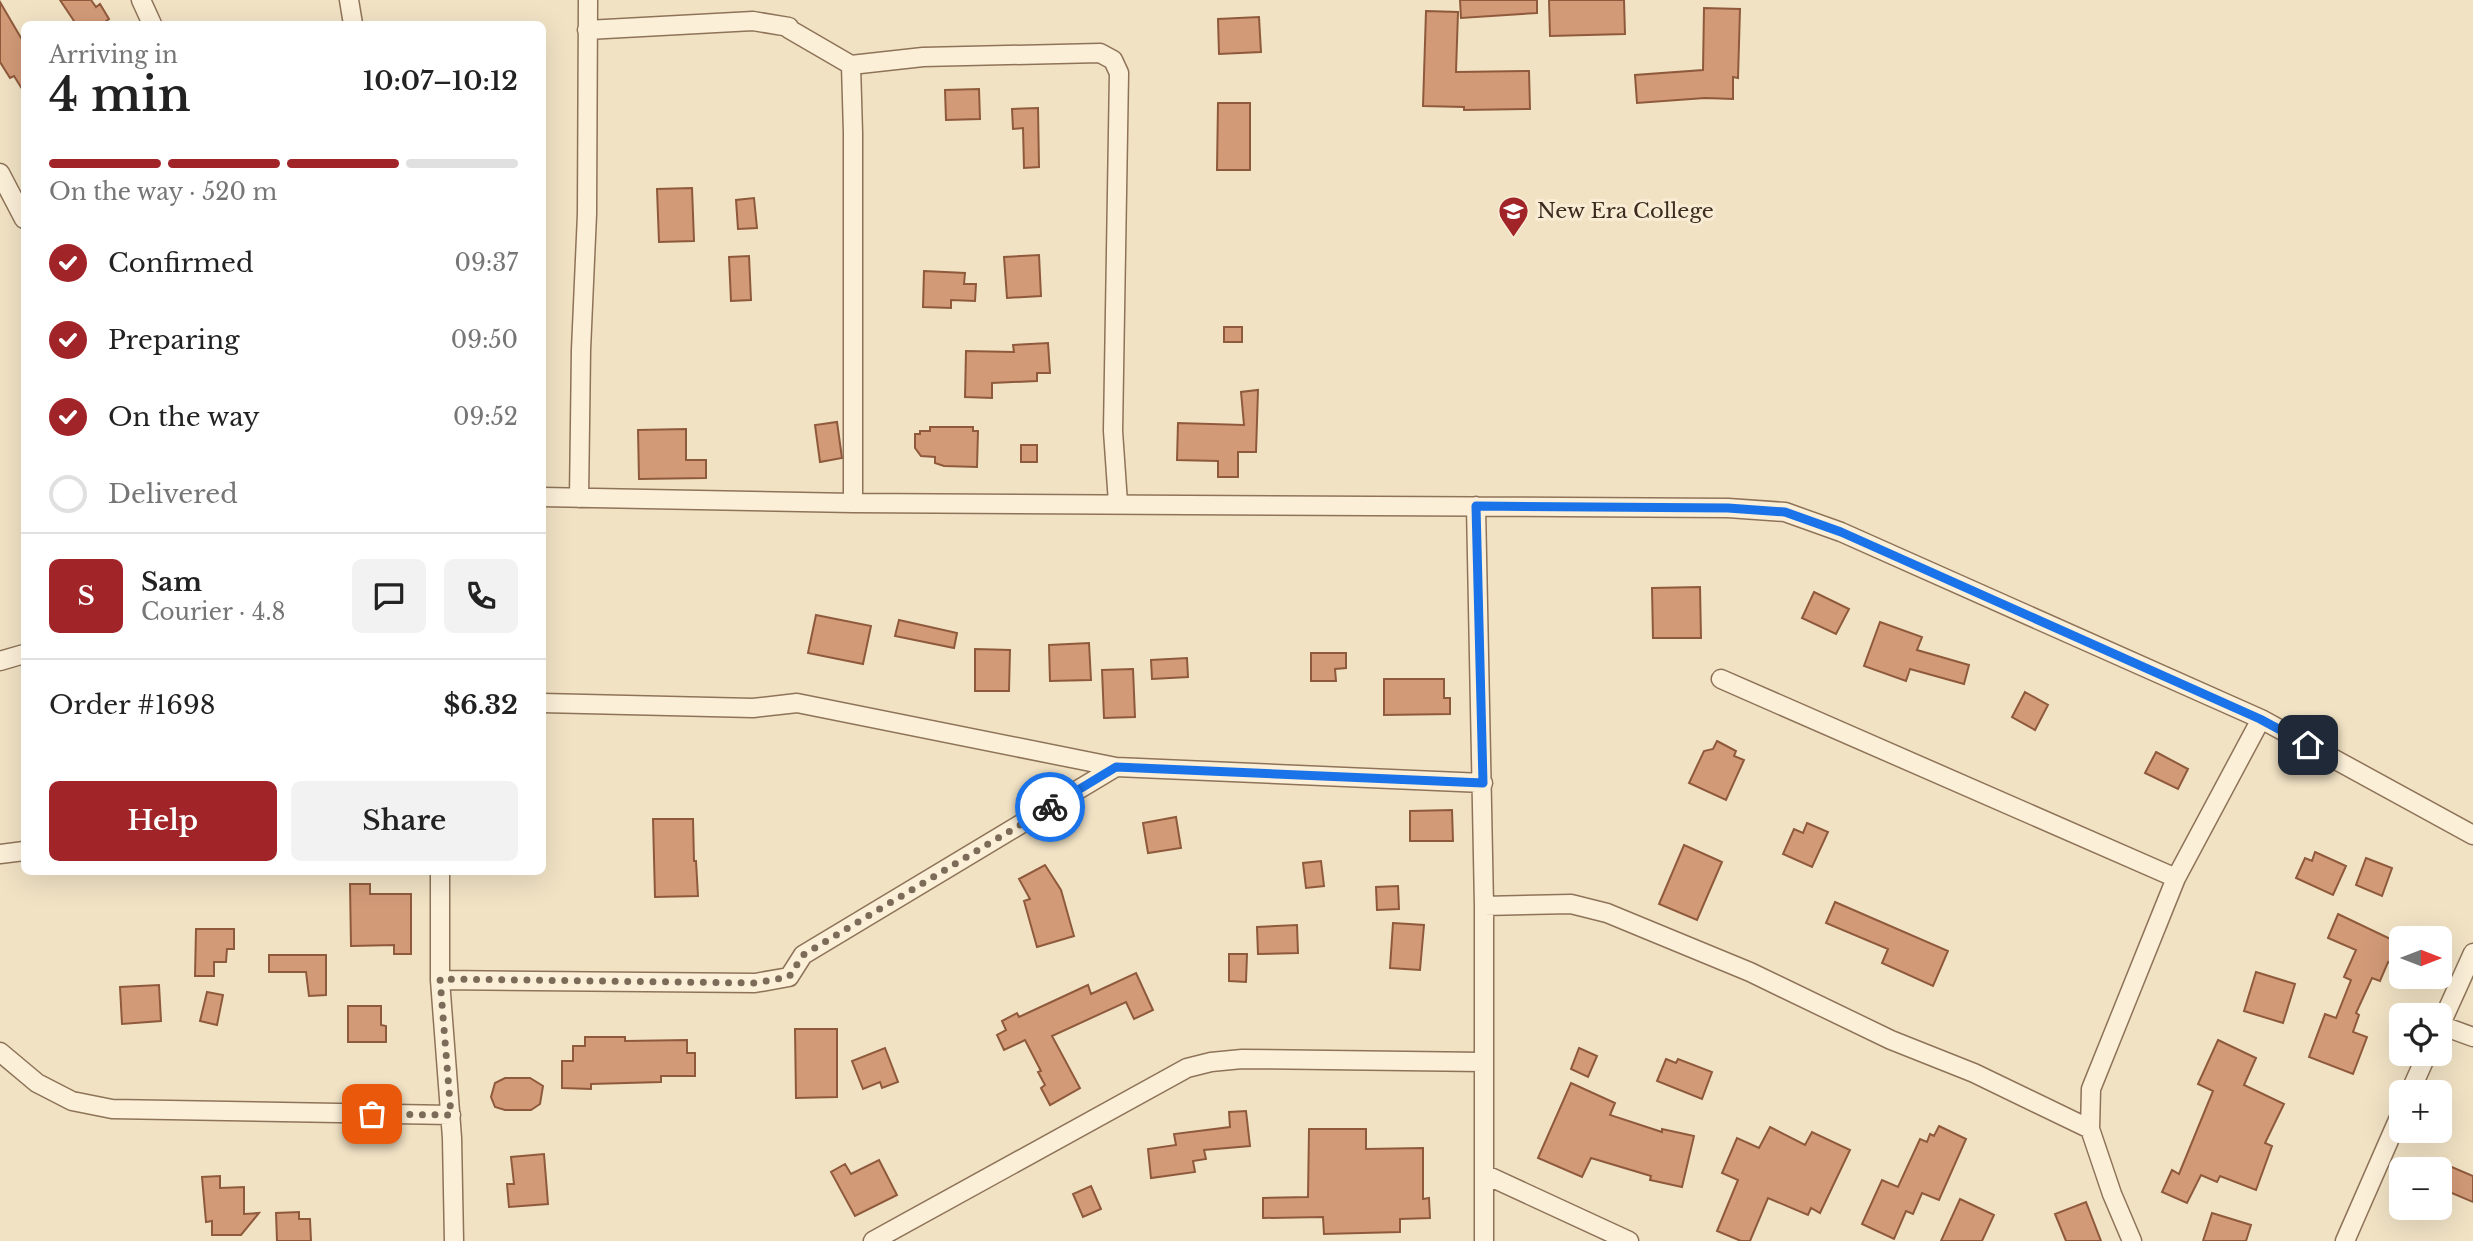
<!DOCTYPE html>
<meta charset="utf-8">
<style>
body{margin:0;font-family:"Libre Baskerville",serif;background:#f2f2f2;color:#222;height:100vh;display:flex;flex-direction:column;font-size:26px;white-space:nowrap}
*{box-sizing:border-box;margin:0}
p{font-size:23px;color:#767676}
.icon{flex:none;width:38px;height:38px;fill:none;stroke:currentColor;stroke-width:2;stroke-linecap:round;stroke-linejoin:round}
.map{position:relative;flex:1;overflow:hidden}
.side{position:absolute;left:21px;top:21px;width:525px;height:854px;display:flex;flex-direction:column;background:#fff;border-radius:10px;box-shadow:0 7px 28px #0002}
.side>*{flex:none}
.needle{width:46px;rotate:90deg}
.controls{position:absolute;left:2389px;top:926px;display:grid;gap:14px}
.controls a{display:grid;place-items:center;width:63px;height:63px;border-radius:10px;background:#fff;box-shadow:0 7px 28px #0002;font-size:35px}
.pin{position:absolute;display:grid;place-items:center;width:60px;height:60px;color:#fff;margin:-30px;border-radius:14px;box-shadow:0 4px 10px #0006}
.courier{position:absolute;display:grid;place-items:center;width:70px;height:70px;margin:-35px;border:5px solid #1a73e8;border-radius:50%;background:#fff;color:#222;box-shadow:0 2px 9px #0007}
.overview em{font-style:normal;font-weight:600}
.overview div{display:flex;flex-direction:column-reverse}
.overview{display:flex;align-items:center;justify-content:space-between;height:119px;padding:0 28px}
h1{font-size:46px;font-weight:600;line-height:52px}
.bar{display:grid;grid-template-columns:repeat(4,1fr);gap:10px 7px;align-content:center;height:84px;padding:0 28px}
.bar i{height:9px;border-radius:5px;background:#e0e0e0}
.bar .active{background:#a12429}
.bar p{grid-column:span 4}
.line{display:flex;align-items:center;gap:18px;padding:0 28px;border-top:2px solid #e0e0e0}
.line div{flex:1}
.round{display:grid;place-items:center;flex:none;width:74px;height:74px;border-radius:10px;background:#f2f2f2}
ol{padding:0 28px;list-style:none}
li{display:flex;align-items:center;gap:21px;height:77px}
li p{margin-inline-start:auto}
li .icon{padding:7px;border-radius:50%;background:#a12429;color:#fff;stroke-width:4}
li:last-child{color:#767676}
li i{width:38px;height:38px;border:4px solid #e0e0e0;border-radius:50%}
.cta{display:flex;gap:14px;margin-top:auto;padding:14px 28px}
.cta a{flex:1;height:80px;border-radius:10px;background:#a12429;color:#fff;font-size:28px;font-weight:600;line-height:80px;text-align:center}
.cta a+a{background:#f2f2f2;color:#222}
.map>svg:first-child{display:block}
.building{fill:#d29a77;stroke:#8f5a3c;stroke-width:2}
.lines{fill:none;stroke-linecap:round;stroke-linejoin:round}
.street-casing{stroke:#8e7358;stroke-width:21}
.street{stroke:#fbefd8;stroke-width:18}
.done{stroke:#7b6b58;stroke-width:7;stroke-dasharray:0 12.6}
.route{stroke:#1a73e8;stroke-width:9}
.labels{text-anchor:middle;stroke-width:6;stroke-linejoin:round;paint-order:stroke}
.poi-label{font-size:21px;fill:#3c2b1e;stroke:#f8ecd4;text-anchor:start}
</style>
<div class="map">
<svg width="2473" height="1241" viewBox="0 0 2473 1241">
<rect width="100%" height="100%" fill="#f1e2c4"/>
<!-- building -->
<path class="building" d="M60,0H91L96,7L100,4L109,19L105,22L107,24H68L74,21Z
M1460,0H1537V13L1461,18Z
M1549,0H1624L1625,34L1550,36Z
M0,2L24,43V92L14,76L10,78L0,62Z
M1704,8L1740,9L1738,78L1733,77V99L1705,98L1637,103L1635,75L1703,70Z
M1426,11L1458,12L1456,72L1529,71L1530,109L1464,110V107L1423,106Z
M1259,17L1261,52L1219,54L1218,19Z
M979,89L980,119L946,120L945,90Z
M1218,103H1250V170H1217Z
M1038,108L1039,167L1024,168L1023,128L1013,129L1012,109Z
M692,188L694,241L659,242L657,189Z
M754,198L757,228L738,229L736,200Z
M1039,255L1041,296L1007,298L1004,257Z
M749,256L751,300L731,301L729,257Z
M924,271L965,273L964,284H976L975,301L951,300V308L923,307Z
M1224,327H1242V342H1224Z
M1048,343L1050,373H1037V381L992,383V398L965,397L966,351L1014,352L1013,345Z
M1258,390L1256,452H1238V477H1218V461L1177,460L1178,423L1244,425L1241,392Z
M837,422L842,458L820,462L815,425Z
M930,427H973V431H978L977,467L944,466L935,463V457L921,456L915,448V434H920V431H930Z
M686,429V460H706V478L639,479L638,430Z
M1021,445H1037V462H1021Z
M1700,587L1701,638H1653L1652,588Z
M1814,592L1849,609L1836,634L1802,618Z
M816,615L871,626L863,664L808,653Z
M899,620L957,633L954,648L895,636Z
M1880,622L1922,637L1917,650L1969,665L1964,684L1910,669L1906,681L1864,666Z
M1089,643L1091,680L1050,681L1049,645Z
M975,649L1010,650L1009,691H975Z
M1311,653H1346V668L1335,669L1336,681H1311Z
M1187,658L1188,677L1152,679L1151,660Z
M1133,669L1135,717L1104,718L1102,670Z
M1384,679H1444V698H1450V714L1384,715Z
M2025,692L2048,705L2035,730L2012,717Z
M1717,741L1736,751L1734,756L1744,760L1726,800L1689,783L1704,751L1713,749Z
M2156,752L2188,769L2178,789L2145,773Z
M1452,810L1453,841H1410V811Z
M1176,817L1181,848L1148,853L1143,823Z
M653,819H693L694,861H696L698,896L655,897Z
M1807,823L1828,832L1812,867L1783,854L1794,829L1803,833Z
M1684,845L1722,862L1697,920L1659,904Z
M2315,852L2346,866L2333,895L2296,878L2305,858L2312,861Z
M2366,858L2392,868L2382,896L2356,885Z
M1321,861L1324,886L1306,888L1303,863Z
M1045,865L1061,890L1074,936L1037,947L1024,901L1030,899L1019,879Z
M350,884H370V894H411V954H394V945L351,946Z
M1398,886L1399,909L1377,910L1376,887Z
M1835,902L1948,951L1933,986L1882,963L1888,949L1826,923Z
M2338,914L2401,944L2392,964L2388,962L2380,981L2372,978L2356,1013L2359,1015L2353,1032L2367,1037L2353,1074L2309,1057L2325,1014L2336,1018L2351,980L2344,977L2356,950L2328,938Z
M1393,923L1424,925L1420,970L1390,968Z
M1297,925L1298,953L1258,954L1257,927Z
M196,929H234V949H227L226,962H214V976H195Z
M1229,954H1247L1246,982L1229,981Z
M269,955H326V995L309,996L306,972H269Z
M2256,972L2295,984L2283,1023L2244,1011Z
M1136,973L1153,1010L1134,1019L1126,1002L1052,1036L1080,1088L1050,1105L1041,1088L1045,1085L1038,1072L1041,1071L1025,1040L1004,1050L997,1035L1006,1030L1002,1021L1017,1013L1019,1017L1088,985L1091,994Z
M159,985L161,1021L122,1024L120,987Z
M207,992L223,995L217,1025L200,1021Z
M348,1006H381V1025L386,1026V1042H348Z
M795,1029H837V1097L796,1098Z
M585,1037H625V1041L687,1040V1053H695V1076H661V1082L591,1084V1089L562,1088V1061H573V1046H585Z
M2218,1040L2256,1058L2244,1085L2284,1104L2265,1143L2272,1146L2256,1190L2220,1176L2217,1182L2201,1175L2187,1203L2162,1192L2172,1170L2179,1174L2213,1091L2198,1084Z
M885,1048L898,1082L882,1088L880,1082L863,1089L852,1061Z
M1579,1048L1597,1056L1588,1077L1571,1069Z
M1666,1059L1676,1063L1678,1059L1712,1072L1702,1099L1657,1081Z
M505,1078H530L543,1086L540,1104L531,1110H505L495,1107L491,1097L495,1083Z
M1571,1083L1615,1103L1610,1115L1662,1132V1129L1694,1136L1682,1187L1650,1180L1651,1176L1591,1158L1582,1177L1538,1158Z
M1246,1111L1250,1146L1204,1150L1206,1159L1193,1161L1195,1172L1151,1178L1148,1149L1176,1145L1174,1134L1230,1127L1229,1112Z
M1939,1126L1966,1139L1939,1200L1922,1193L1913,1214L1906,1211L1894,1239L1862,1224L1882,1180L1898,1187L1920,1139L1927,1142L1930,1134L1934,1136Z
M1770,1127L1805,1145L1812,1132L1850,1150L1820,1213L1811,1208L1808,1215L1768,1198L1750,1241H1741L1717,1231L1738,1180L1722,1173L1737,1138L1759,1148Z
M1309,1129H1366V1149L1423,1148V1199L1429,1198L1430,1218L1400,1219V1232L1324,1234L1323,1217L1263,1218V1198L1308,1197Z
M544,1154L548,1204L509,1207L507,1184H514L511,1157Z
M879,1160L897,1195L855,1216L831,1172L845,1164L851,1174Z
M2440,1162L2473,1176V1202L2440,1188Z
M220,1176V1188L244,1187V1214L259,1213L241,1235H212V1221L206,1222L202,1177Z
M1091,1186L1101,1209L1083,1217L1073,1194Z
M1960,1199L1994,1215L1982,1241H1941Z
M2086,1202L2101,1241H2066L2055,1214Z
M299,1212V1219H310L311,1241H277L276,1213Z
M2212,1213L2251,1225L2246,1241H2203Z"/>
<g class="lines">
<defs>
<path id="street" d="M141,0L152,24
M349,0L353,24
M587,30L753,21L789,27V29L851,65L923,57L1100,53L1113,60L1119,73L1113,431L1118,503
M851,65L853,133V503
M0,173L24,219
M542,497L853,503L1728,508L1785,512L1841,532L2261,719L2473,835
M579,498L581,350L587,214L588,0
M1476,506L1484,906V1241
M0,661L24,654
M1721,679L2176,878
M542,703L753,708L797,703L1116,767L1483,783
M0,854L24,851
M440,872V980L452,1138L454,1241
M1484,906L1571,904L1607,913L1750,972L1891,1040L1974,1073L2090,1129
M440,980L755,983L789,977L803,955L1116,767
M2440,1025L2473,1037
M2440,1026L2473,953
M0,1052L37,1083L72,1101L112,1109L451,1115
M2410,1092L2427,1054
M1484,1174L1629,1241
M873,1241L1187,1068L1211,1062L1242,1059L1483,1062
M2132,1241L2112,1194L2090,1129L2091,1089L2176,878L2261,719
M2345,1241L2401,1113"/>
</defs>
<!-- street casing -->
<use href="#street" class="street-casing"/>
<!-- street -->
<use href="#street" class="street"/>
</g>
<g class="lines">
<!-- done -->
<path class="done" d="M372,1114L451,1115L440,979L755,983L789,977L803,955L1050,807"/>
<!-- route -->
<path class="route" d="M1050,807L1116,767L1483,783L1476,506L1728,508L1785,512L1841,532L2260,719L2308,745"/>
</g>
<!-- icons -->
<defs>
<symbol id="school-pin" viewBox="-11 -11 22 30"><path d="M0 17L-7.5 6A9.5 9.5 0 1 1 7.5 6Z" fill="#a12429" stroke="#f8ecd4"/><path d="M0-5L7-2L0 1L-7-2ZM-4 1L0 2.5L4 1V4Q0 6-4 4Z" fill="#fff"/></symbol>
</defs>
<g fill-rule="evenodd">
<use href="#school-pin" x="1496" y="194" width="35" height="47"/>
</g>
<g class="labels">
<!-- poi labels -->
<g class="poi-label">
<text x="1537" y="218">New Era College</text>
</g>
</g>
</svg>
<div class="controls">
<a><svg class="needle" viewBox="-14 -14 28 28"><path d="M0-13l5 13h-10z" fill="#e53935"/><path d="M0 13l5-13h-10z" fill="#767676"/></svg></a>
<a><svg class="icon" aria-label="locate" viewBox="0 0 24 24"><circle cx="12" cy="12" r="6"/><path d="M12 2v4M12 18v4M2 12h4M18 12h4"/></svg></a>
<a>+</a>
<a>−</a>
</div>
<div class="pin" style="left:372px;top:1114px;background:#ea580c"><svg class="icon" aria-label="bag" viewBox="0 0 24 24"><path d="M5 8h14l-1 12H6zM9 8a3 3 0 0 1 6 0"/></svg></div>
<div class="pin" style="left:2308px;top:745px;background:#1f2937"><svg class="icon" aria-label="home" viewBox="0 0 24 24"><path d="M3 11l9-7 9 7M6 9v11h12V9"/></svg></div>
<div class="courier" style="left:1050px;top:807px"><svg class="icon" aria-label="bike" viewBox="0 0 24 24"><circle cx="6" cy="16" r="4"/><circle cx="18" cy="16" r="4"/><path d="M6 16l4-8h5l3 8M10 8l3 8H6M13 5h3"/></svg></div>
<section class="side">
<div class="overview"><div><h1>4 min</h1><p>Arriving in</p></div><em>10:07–10:12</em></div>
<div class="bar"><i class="active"></i><i class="active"></i><i class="active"></i><i></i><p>On the way · 520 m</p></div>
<ol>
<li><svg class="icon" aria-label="check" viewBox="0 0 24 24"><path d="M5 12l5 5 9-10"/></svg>Confirmed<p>09:37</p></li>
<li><svg class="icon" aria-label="check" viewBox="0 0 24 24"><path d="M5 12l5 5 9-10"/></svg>Preparing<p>09:50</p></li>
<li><svg class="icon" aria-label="check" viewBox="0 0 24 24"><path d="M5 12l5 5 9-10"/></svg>On the way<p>09:52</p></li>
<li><i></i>Delivered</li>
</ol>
<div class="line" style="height:126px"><b class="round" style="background:#a12429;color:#fff">S</b><div><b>Sam</b><p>Courier · 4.8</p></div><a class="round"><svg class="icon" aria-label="chat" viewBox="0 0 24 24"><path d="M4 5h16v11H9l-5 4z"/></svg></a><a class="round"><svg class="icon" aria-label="phone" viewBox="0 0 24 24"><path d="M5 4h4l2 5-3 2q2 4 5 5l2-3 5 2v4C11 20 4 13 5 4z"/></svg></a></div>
<div class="line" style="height:91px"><div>Order #1698</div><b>$6.32</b></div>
<div class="cta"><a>Help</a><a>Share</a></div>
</section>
</div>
